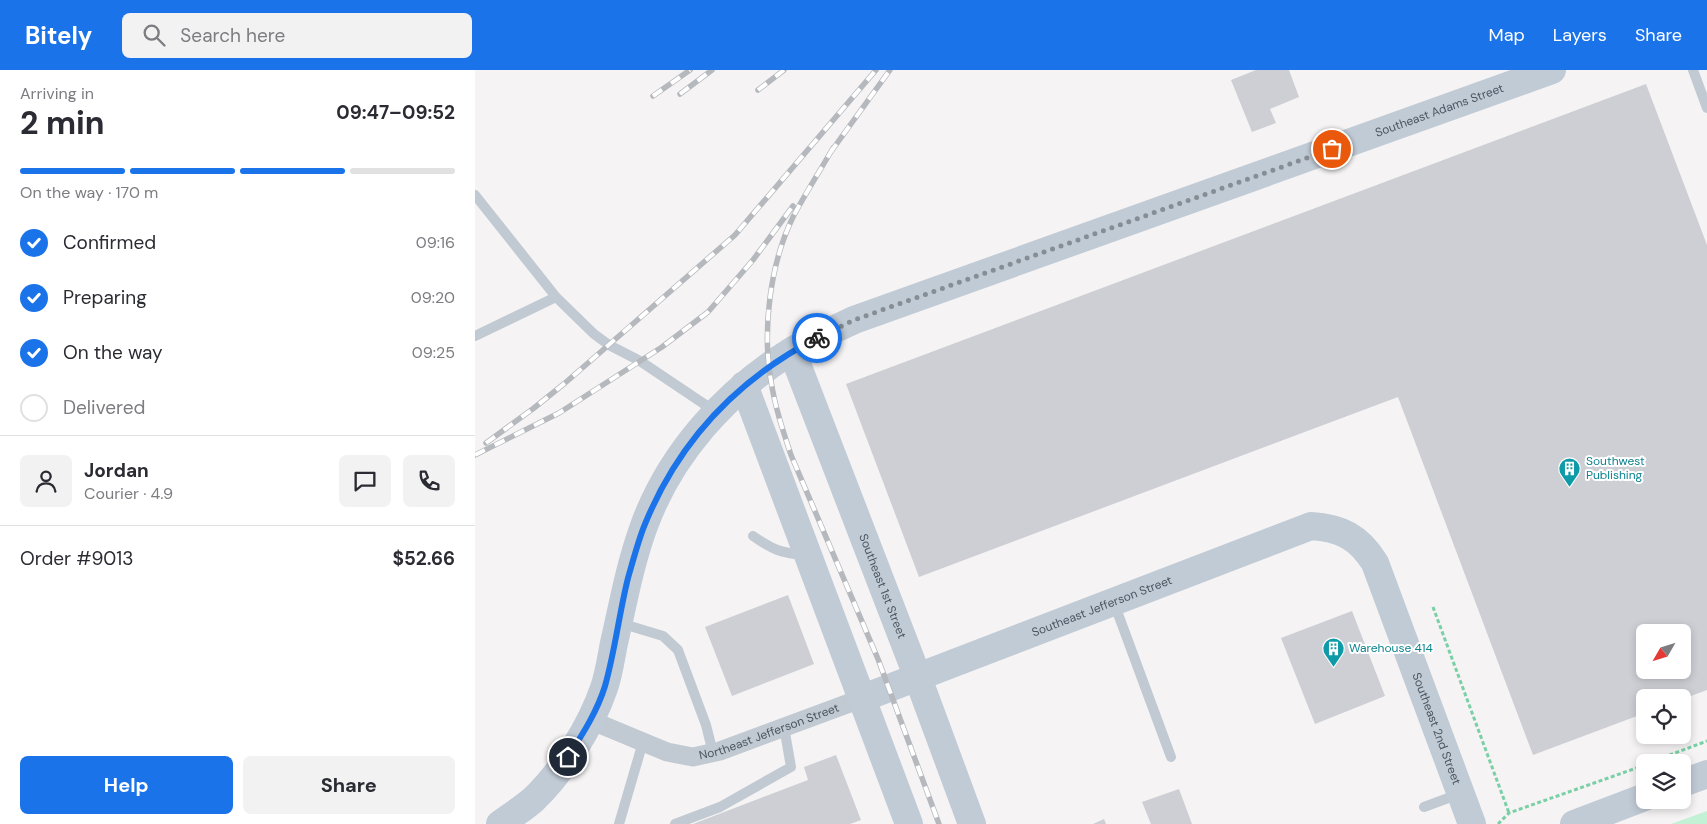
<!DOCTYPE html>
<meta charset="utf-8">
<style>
body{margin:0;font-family:"DM Sans",sans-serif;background:#f2f2f3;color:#2b2b33;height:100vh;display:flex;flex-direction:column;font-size:19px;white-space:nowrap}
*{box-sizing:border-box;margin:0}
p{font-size:16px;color:#7c7c81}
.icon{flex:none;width:28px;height:28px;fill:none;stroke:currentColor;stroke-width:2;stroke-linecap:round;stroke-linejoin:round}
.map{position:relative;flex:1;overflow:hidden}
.sheet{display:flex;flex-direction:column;background:#fff;width:475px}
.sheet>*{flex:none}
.needle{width:32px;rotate:231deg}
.tools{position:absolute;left:1161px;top:554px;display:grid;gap:10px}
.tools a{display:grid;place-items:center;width:55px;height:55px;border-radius:8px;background:#fff;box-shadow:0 2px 8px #0003;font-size:25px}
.pin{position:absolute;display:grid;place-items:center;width:42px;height:42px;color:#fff;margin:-21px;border:2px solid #fff;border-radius:50%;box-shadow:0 1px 5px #0007}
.courier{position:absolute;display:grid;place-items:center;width:50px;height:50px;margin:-25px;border:4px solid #1a73e8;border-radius:50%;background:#fff;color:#222;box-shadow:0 1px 6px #0007}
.headline em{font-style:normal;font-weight:700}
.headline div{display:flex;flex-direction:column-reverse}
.headline{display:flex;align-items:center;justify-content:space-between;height:85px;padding:0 20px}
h1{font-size:32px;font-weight:700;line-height:38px}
.bar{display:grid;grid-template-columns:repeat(4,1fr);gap:8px 5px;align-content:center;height:60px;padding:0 20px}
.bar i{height:6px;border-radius:4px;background:#e1e1e2}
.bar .active{background:#1a73e8}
.bar p{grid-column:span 4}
.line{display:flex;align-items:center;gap:12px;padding:0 20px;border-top:1px solid #e1e1e2}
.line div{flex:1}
.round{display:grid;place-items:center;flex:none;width:52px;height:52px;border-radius:8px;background:#f2f2f3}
ol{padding:0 20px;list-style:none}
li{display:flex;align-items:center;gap:15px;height:55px}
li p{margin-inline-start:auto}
li .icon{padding:5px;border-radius:50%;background:#1a73e8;color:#fff;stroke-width:4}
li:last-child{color:#7c7c81}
li i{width:28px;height:28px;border:2px solid #e1e1e2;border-radius:50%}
.primary-button{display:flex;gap:10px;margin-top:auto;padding:10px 20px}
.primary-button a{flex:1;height:58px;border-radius:8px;background:#1a73e8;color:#fff;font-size:20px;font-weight:700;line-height:58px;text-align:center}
.primary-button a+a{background:#f2f2f3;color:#2b2b33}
header{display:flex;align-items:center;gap:30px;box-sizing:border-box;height:70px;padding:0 25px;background:#1a73e8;color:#fff}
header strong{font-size:24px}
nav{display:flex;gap:28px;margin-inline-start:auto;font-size:18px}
.search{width:350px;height:45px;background:#f2f2f3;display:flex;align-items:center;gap:12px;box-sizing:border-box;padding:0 18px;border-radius:8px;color:#7c7c81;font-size:19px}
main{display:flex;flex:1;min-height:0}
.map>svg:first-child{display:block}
.green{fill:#c3f1d5}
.building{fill:#cdcfd5;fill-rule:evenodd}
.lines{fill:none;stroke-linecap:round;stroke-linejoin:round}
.path{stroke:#7ad0a6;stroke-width:3;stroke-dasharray:4 2.5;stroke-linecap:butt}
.lane{stroke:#c1cad2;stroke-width:10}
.street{stroke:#c1cad2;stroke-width:19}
.secondary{stroke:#c1cbd6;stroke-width:28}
.rail-casing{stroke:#b5b8bd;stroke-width:5.5}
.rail{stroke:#fff;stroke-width:4;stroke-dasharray:11;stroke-linecap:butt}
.done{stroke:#868d94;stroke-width:5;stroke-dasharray:0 9}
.route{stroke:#1a73e8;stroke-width:6}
.labels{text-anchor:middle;stroke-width:4;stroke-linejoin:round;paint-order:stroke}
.street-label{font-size:12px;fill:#4a5661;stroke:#fff}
.culture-label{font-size:12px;fill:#0d838f;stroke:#fff;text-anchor:start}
</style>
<header>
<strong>Bitely</strong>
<div class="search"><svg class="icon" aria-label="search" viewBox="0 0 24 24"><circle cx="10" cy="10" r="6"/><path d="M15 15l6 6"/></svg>Search here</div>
<nav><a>Map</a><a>Layers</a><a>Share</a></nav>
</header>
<main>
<section class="sheet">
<div class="headline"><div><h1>2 min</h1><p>Arriving in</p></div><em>09:47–09:52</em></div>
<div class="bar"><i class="active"></i><i class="active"></i><i class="active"></i><i></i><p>On the way · 170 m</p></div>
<ol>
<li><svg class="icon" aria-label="check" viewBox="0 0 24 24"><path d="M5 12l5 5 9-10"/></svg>Confirmed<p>09:16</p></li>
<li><svg class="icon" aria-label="check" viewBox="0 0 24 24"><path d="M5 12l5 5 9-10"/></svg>Preparing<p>09:20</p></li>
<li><svg class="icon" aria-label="check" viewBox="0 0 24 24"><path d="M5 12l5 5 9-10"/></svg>On the way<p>09:25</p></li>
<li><i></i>Delivered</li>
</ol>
<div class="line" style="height:90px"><a class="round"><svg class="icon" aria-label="person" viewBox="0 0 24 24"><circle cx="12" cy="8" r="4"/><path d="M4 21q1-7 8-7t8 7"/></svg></a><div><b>Jordan</b><p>Courier · 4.9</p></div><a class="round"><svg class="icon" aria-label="chat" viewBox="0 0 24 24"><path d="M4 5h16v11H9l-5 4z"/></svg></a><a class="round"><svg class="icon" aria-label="phone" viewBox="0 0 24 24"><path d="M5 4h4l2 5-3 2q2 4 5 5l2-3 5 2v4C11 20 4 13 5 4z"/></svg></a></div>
<div class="line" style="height:65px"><div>Order #9013</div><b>$52.66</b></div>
<div class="primary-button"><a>Help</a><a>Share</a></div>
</section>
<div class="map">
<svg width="1232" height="754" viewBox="0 0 1232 754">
<rect width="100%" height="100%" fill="#f5f3f3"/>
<!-- green -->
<path class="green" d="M1232,741V754H1196Z"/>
<!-- building -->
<path class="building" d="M781,0H814L824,27L795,39L801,53L777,62L756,10Z
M1171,14L1232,175V620L1208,629V628H1170V643L1058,685L923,327L444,507L371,314ZM1170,562H1208V600H1170Z
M313,525L339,594L257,626L230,557Z
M877,541L910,626L840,654L806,568Z
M361,685L386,750L375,754H218L333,710L329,697Z
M704,719L717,754H676L667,732Z
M629,749L631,754H618Z"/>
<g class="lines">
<!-- path -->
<path class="path" d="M958,537L1034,743
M1176,692L1232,671
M1023,754L1034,743L1170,695"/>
<!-- lane -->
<path class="lane" d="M1218,0L1232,38
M0,125L81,227L119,264L134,275L165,291L241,342
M0,266L81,227
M278,466C298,480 306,483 330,485
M639,533L696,687
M145,553L188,566L203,580L231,655L238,683
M949,737L984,724
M144,754L168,672
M200,754L245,737L316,697L309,657"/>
<!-- street -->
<path class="street" id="s1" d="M115,650L192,682L218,687L245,681L388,628"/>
<!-- secondary -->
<g class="secondary">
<path id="s2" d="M317,281L443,608L497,754"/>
<path d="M269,315L434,754"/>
<path id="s3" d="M388,628L836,456C866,458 884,467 900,493L997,754"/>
<path d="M1208,713L1232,704"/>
<path id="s4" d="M25,754C36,746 49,738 59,729C88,701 116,656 129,618C134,604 136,588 139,573C148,534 155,494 169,456C195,384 251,322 315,282C335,270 358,260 379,250L1077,0"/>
<path d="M1099,754L1170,727"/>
</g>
<defs>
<path id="rail" d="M283,20L309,0
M205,24L237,0
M178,26L215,0
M358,78C345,101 330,124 318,147C295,194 287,260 296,311C300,337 308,361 316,385L403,589L464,754
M355,83L415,0
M11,373L59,338L90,313L260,165L401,0
M0,385L84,343L187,277L233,242L278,190L318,136"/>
</defs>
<!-- rail casing -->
<use href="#rail" class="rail-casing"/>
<!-- rail -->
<use href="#rail" class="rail"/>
</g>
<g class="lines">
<!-- done -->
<path class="done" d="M342,268L379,250L857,79"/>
<!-- route -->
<path class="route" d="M93,687C107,665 122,642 130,616C140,581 144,544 153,508C158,491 163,471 170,454C204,371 263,309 342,268"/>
</g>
<!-- icons -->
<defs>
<symbol id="building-pin" viewBox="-11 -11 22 30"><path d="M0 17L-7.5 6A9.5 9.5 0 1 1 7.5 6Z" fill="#0f9aa8" stroke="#fff"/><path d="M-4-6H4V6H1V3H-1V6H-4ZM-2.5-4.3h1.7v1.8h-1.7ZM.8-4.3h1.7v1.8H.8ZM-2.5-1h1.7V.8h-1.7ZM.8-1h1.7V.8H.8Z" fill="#fff"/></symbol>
</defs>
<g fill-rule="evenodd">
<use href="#building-pin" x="1082" y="386" width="25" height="34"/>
<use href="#building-pin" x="846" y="566" width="25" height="34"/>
</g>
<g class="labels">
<!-- street labels -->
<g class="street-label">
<text dy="4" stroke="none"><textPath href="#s4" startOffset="1266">Southeast Adams Street</textPath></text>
<text dy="4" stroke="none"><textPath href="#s2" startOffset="252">Southeast 1st Street</textPath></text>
<text dy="4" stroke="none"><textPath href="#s3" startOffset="256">Southeast Jefferson Street</textPath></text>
<text dy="4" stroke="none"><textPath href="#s3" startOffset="734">Southeast 2nd Street</textPath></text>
<text dy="4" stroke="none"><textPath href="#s1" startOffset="190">Northeast Jefferson Street</textPath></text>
</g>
<!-- culture labels -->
<g class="culture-label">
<text x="1111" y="395">Southwest<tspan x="1111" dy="14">Publishing</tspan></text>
<text x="874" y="582">Warehouse 414</text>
</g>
</g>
</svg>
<div class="tools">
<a><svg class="needle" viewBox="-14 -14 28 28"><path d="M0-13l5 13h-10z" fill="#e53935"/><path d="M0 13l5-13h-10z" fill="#7c7c81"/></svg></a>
<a><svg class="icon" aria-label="locate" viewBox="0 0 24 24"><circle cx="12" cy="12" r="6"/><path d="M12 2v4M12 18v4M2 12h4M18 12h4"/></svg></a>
<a><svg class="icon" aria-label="layers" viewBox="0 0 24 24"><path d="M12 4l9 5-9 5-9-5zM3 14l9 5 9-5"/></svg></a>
</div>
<div class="pin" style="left:857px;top:79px;background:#ea580c"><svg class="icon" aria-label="bag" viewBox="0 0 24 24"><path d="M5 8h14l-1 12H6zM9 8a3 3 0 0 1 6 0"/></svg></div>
<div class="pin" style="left:93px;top:687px;background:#1f2937"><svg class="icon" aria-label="home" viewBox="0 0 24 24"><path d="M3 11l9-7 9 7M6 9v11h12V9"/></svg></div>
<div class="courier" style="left:342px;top:268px"><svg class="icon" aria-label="bike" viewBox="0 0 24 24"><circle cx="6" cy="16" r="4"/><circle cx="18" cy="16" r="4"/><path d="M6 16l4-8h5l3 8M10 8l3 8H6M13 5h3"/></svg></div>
</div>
</main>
